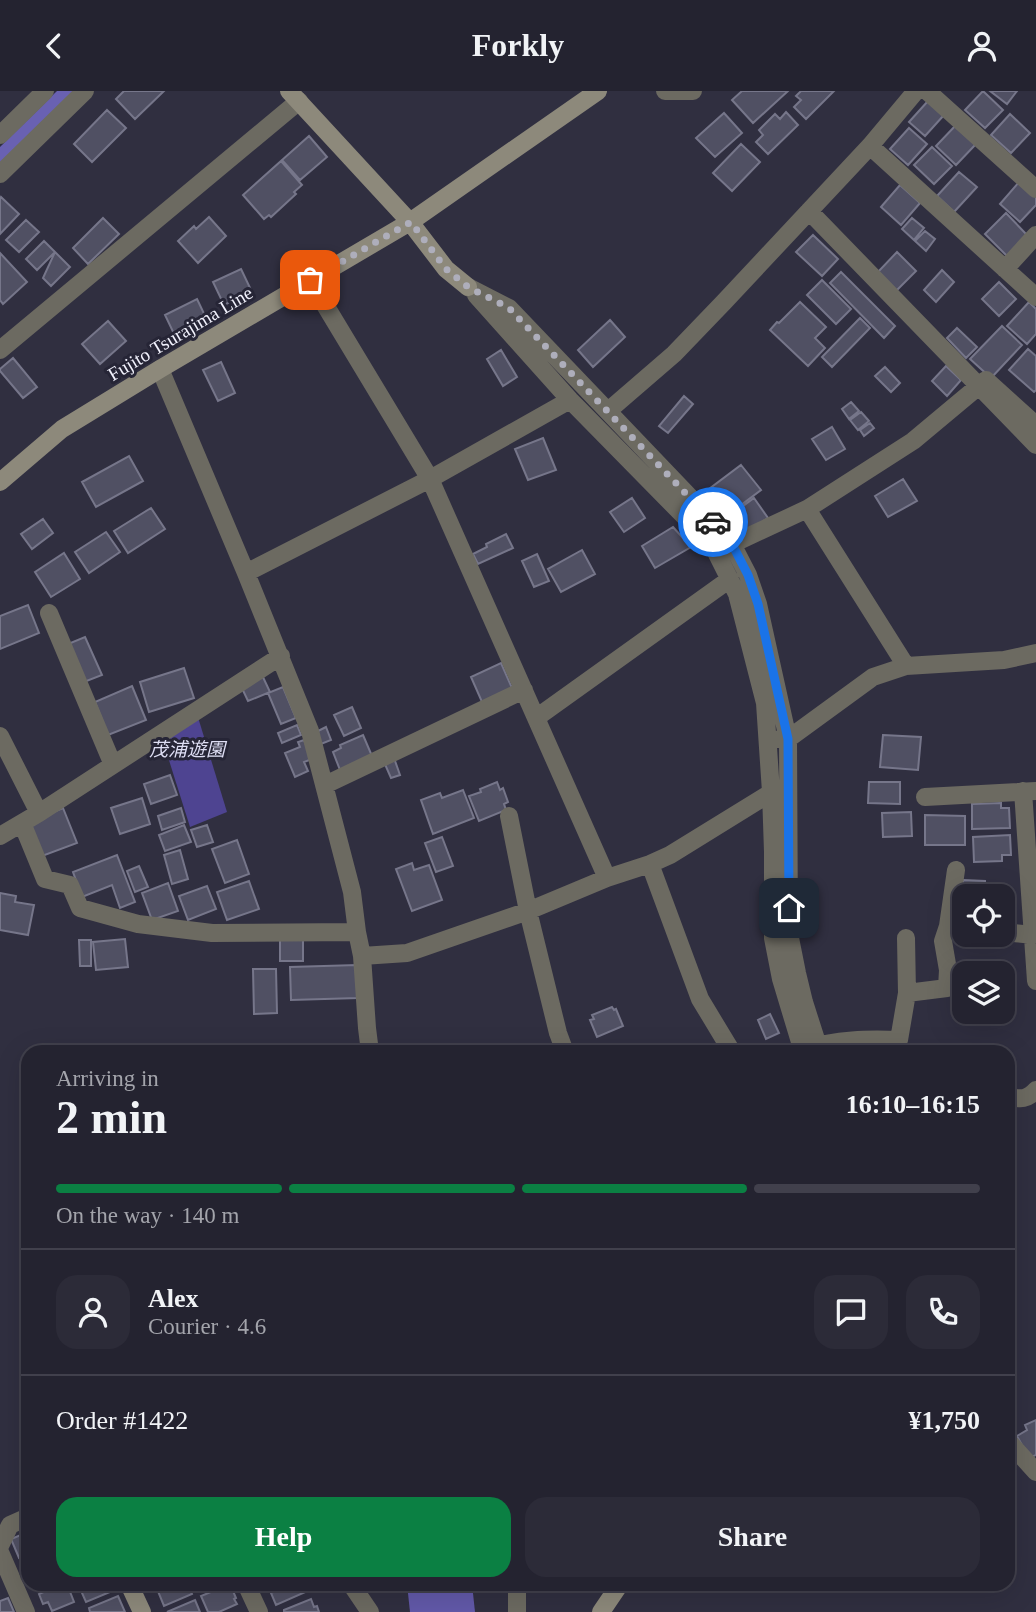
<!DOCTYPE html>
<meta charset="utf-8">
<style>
body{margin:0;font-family:"Times New Roman","Noto Sans JP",serif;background:#2c2b38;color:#f1f3f6;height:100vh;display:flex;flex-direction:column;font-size:26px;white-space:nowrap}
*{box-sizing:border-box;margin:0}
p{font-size:23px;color:#a3a4ab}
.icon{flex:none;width:38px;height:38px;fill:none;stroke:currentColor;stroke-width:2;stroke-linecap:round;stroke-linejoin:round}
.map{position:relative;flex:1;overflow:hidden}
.panel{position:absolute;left:21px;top:954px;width:994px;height:546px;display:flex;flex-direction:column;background:#242330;border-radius:21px;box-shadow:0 7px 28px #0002,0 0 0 2px #41404c}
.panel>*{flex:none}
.controls{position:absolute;left:952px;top:793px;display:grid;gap:14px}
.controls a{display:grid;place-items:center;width:63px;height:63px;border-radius:14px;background:#242330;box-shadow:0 7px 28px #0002,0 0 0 2px #41404c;font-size:35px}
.pin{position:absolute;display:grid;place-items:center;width:60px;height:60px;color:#fff;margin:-30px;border-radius:14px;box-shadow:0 4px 10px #0006}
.courier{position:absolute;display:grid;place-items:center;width:70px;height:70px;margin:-35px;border:5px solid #1a73e8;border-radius:50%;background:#fff;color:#222;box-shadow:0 2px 9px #0007}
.headline em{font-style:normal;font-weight:600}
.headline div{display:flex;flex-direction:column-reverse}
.headline{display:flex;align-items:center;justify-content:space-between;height:119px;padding:0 35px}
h1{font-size:46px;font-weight:600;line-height:52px}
.bar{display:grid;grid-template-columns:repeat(4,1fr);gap:10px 7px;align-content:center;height:84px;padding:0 35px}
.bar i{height:9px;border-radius:5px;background:#41404c}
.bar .active{background:#0b8043}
.bar p{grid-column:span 4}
.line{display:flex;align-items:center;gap:18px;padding:0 35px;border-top:2px solid #41404c}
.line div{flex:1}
.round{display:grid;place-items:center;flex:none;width:74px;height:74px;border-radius:21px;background:#2c2b38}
.button{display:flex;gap:14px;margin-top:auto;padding:14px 35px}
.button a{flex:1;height:80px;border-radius:21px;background:#0b8043;color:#fff;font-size:28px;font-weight:600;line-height:80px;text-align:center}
.button a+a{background:#2c2b38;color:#f1f3f6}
header{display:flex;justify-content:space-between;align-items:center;height:91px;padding:0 35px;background:#242330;font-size:32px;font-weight:600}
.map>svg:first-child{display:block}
.green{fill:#4e4491}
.forest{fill:#6259a9}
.water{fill:#6961b2}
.building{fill:#505063;stroke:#76768a;stroke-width:2}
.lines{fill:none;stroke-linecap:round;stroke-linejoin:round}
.street{stroke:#6c6a61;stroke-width:18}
.secondary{stroke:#8d897b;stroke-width:18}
.done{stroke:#aeaebb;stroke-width:7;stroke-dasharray:0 12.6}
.route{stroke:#1a73e8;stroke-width:9}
.labels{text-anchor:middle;stroke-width:6;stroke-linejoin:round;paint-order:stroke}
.street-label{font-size:19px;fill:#f2f2fd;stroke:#262536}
.park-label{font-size:19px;font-style:italic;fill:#dedef4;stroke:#262536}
</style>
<header><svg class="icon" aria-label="back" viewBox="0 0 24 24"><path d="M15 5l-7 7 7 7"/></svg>Forkly<svg class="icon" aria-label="person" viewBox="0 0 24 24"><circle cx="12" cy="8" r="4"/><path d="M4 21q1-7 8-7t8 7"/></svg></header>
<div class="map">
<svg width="1036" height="1521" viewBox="0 0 1036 1521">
<rect width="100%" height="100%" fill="#302f40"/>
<!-- green -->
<path class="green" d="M197,623L227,721L190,736L162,647Z"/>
<!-- forest -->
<path class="forest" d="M407,1493H472L475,1521H410Z"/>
<!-- water -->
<path class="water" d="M57,0H74L0,72V56Z"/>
<!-- building -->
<path class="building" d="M124,0H164L135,28L116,8Z
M742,0H788L753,32L732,9Z
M801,0H834L806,28L794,16L801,9L796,5Z
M983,0L1003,19L985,37L965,19Z
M990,0H1017L1007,13Z
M928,10L944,24L925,45L909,31Z
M107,19L126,37L92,71L74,53Z
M786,21L798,34L768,63L756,51L763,44L759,39L775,23L780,28Z
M724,22L742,42L715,66L696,47Z
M1010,23L1030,42L1011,62L991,44Z
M957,33L977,52L956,74L936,55Z
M909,37L927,53L908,74L890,58Z
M309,45L327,66L300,89L282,69Z
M741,53L760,71L732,100L713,82Z
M932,56L952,75L934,93L914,74Z
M281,70L302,94L294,101L296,103L271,126L269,124L264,128L243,104Z
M959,81L977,96L954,121L937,105Z
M1019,91L1036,106V114L1020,131L1000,113Z
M900,94L920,112L901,134L881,116Z
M1,106L19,123L0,143V108Z
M1006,122L1027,144L1007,165L985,143Z
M209,126L226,145L198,172L178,150L194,135L196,138Z
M103,127L119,143L88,173L73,157Z
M912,127L924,137L914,149L902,138Z
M26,129L39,141L19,161L6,149Z
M925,140L935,148L926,160L915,150Z
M813,144L838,168L822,185L796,161Z
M44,150L55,161L37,179L26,168Z
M55,161L70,176L51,195L43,187Z
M897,161L916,180L895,201L877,182Z
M0,162L27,191L3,213L0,209Z
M241,178L252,201L224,214L213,191Z
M942,179L954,191L936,211L924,199Z
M841,181L895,235L884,247L830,192Z
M822,189L851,218L836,233L807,204Z
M999,191L1016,208L999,225L982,208Z
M197,208L208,231L176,247L165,224Z
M800,211L826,236L815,247L825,257L808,275L770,239L777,231L779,232Z
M1029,211L1036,218V243L1027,253L1007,235Z
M860,227L870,237L832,276L822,266Z
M610,229L625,246L593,276L578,259Z
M108,230L126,250L100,273L82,253Z
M1002,235L1022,254L991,287L970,268Z
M957,237L977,256L966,267L947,247Z
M1028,258L1036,265V299L1034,301L1009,279Z
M501,259L517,286L503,295L487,268Z
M13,267L37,296L23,307L0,280V278Z
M221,271L235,302L218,310L203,279Z
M946,275L961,289L947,305L932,290Z
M885,276L900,292L891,301L875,285Z
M684,305L693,313L668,342L659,335Z
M851,311L859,320L849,328L842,318Z
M861,321L869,330L858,339L850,329Z
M870,332L874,337L864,345L860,339Z
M832,336L845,358L826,369L812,348Z
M543,347L556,379L528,389L515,358Z
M129,365L143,390L96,416L82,391Z
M741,374L761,399L729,423L709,398Z
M903,388L917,410L888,426L875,405Z
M632,407L645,427L624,441L610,421Z
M754,407L768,427L749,440L735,421Z
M151,417L165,438L128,462L114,440Z
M43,428L53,442L32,458L21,443Z
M673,436L691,456L655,477L642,455Z
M106,441L120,461L89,482L75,461Z
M506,443L513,457L478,473L473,463L487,456L486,453Z
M582,459L595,483L561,501L548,478Z
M64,462L80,488L51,506L35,481Z
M537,463L549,490L534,496L522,470Z
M28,514L39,542L0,558V525Z
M85,546L102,584L84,591L68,553Z
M501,572L512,597L482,611L471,586Z
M184,577L194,607L149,621L140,591Z
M262,584L270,601L248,610L240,593Z
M132,595L146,629L108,644L95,611Z
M283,596L296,627L281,633L268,602Z
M352,616L361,637L344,645L334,624Z
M297,634L301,644L282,652L278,642Z
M326,636L331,649L321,653L316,641Z
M363,644L372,665L340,679L333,661L341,657L340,654Z
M883,644L921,646L918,679L880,676Z
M304,649L312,668L304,671L308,680L295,686L285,662L300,656L298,651Z
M394,667L400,684L391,687L384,671Z
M170,684L177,704L151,713L144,693Z
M497,691L500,699L503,697L508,711L504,713L506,719L479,730L469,705L481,701L480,698Z
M869,691H900V713L868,712Z
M463,699L474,727L433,743L421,709L440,702L442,707Z
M142,707L150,733L120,743L111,717Z
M1001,712V717H1009L1010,737L972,738V713Z
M63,717L77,752L42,765L31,735L39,727Z
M181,717L185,731L162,739L158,725Z
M911,721L912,745L883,746L882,722Z
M925,724L965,725V754H925Z
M184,734L191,751L165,760L159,744Z
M207,734L213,751L197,756L191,739Z
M1010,744L1011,764H1002V770L974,771L973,746Z
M442,746L453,775L436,781L425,752Z
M237,749L249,783L225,792L212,758Z
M180,759L188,788L172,793L164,764Z
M117,764L135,811L120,817L112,794L82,806L73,781Z
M412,772L414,779L429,774L442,809L412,820L396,778Z
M139,775L148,796L135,801L127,780Z
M963,789L985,790V805H964V822H956V800H963Z
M249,790L259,818L227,829L217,801Z
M168,792L178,820L152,829L142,802Z
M207,795L216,818L188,829L179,805Z
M0,802L16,805L15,811L34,814L28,844L0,839Z
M280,847H303V870H280Z
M125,848L128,876L96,879L93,851Z
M79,849H91V875H80Z
M357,874L358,907L291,909L290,876Z
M253,878H276L277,922L254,923Z
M612,916L614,919L616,918L623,935L597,946L590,929L594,928L592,924Z
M770,923L779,942L766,948L758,929Z
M1036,1329V1364L1029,1367L1017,1345L1027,1339L1025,1334Z
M28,1441V1463L19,1467L11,1448Z
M62,1493H67L74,1511L52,1520L48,1511L43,1513L39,1503Z
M78,1493H106L110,1501L86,1511Z
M155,1493H188L192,1503L164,1515Z
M230,1493L236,1507L234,1508L237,1513L219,1521H208L201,1505Z
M275,1493H308L310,1499L276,1514L271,1502L278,1499Z
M118,1505L125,1521H90L89,1517Z
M8,1507L14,1521H0V1510Z
M311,1508L314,1516L317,1515L319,1521H284V1519Z
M195,1509L200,1521H167Z"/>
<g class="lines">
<!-- street -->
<path class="street" d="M665,0H693
M927,0L1036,98
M0,44L45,0
M870,55L1036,206
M0,83L85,0
M809,120L1036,354
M1005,178L1036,144
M310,189L430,388L607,787
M468,196L509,217L705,422L732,453L748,484L758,513L788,648L789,842L797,882L804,911L820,961
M476,204L570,309L686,427L716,461L737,503L765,612L771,701L773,761V847L781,888L803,961
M0,259L299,10
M160,278L246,482L310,640L352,801L357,841L362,865L367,937L370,961
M608,320L674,263L724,211L870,55L916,0
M807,418L906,575
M732,453L807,418L913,350L986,289L1036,334
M246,482L430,388L570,309
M49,522L113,674
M536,627L730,488
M0,645L39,722
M779,648H788L873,586L906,575L1004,569L1036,562
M325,694L524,599
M1023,700L1036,890
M925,706L1036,700
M509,725L528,820L558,942L565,961
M22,732L45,788L70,794L80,817L138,833L212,842L357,841
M0,745L39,722L281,565
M650,773L700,908L732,961
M1003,841L1033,844
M362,865L407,862L528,820L607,787L650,773L670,764L777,698
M907,902L947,897L948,879L943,850L948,835L956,779
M807,958C836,948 868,948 899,949L907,902L906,847
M1008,1006C1021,1008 1027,1009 1036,999
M1008,1350L1036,1381
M0,1455L10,1434L28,1426
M0,1461L26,1521
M246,1493L259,1521
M351,1493L370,1521
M517,1493V1521"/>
<!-- secondary -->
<path class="secondary" d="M289,0L410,131L446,178L468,196
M0,391L62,338L160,278L410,131L598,0
M129,1493L142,1521
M601,1521L620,1493"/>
</g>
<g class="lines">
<!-- done -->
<path class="done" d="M310,189L411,131L446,178L468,196L509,217L713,431"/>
<!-- route -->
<path class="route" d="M713,431L732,453L748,484L758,513L788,648L789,817"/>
</g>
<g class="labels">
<!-- street labels -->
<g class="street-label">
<text transform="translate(180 242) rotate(-31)" y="7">Fujito Tsurajima Line</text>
</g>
<!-- park labels -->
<g class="park-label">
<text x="187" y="665">茂浦遊園</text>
</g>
</g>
</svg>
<div class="controls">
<a><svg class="icon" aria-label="locate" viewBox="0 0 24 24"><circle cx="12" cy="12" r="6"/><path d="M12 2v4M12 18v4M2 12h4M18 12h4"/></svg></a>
<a><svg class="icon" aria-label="layers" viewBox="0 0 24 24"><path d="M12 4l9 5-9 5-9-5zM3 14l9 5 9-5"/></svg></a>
</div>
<div class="pin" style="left:310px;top:189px;background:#ea580c"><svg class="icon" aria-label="bag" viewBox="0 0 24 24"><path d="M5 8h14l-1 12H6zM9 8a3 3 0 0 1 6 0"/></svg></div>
<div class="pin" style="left:789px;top:817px;background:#1f2937"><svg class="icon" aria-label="home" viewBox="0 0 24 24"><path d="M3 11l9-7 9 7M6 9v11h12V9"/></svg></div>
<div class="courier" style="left:713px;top:431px"><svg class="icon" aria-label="car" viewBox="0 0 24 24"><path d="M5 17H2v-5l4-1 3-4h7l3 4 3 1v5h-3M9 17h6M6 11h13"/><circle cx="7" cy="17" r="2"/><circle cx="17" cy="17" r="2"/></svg></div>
<section class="panel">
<div class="headline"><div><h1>2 min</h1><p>Arriving in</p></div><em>16:10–16:15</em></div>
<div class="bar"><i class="active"></i><i class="active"></i><i class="active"></i><i></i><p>On the way · 140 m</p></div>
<div class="line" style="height:126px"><a class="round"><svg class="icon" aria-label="person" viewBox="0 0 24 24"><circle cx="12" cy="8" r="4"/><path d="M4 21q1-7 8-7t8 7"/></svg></a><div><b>Alex</b><p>Courier · 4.6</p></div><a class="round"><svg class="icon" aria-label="chat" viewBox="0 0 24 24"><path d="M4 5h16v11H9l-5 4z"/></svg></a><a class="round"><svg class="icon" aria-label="phone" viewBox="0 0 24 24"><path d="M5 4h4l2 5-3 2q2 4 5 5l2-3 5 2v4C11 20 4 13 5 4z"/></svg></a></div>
<div class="line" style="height:91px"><div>Order #1422</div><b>¥1,750</b></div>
<div class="button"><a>Help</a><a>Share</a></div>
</section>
</div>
